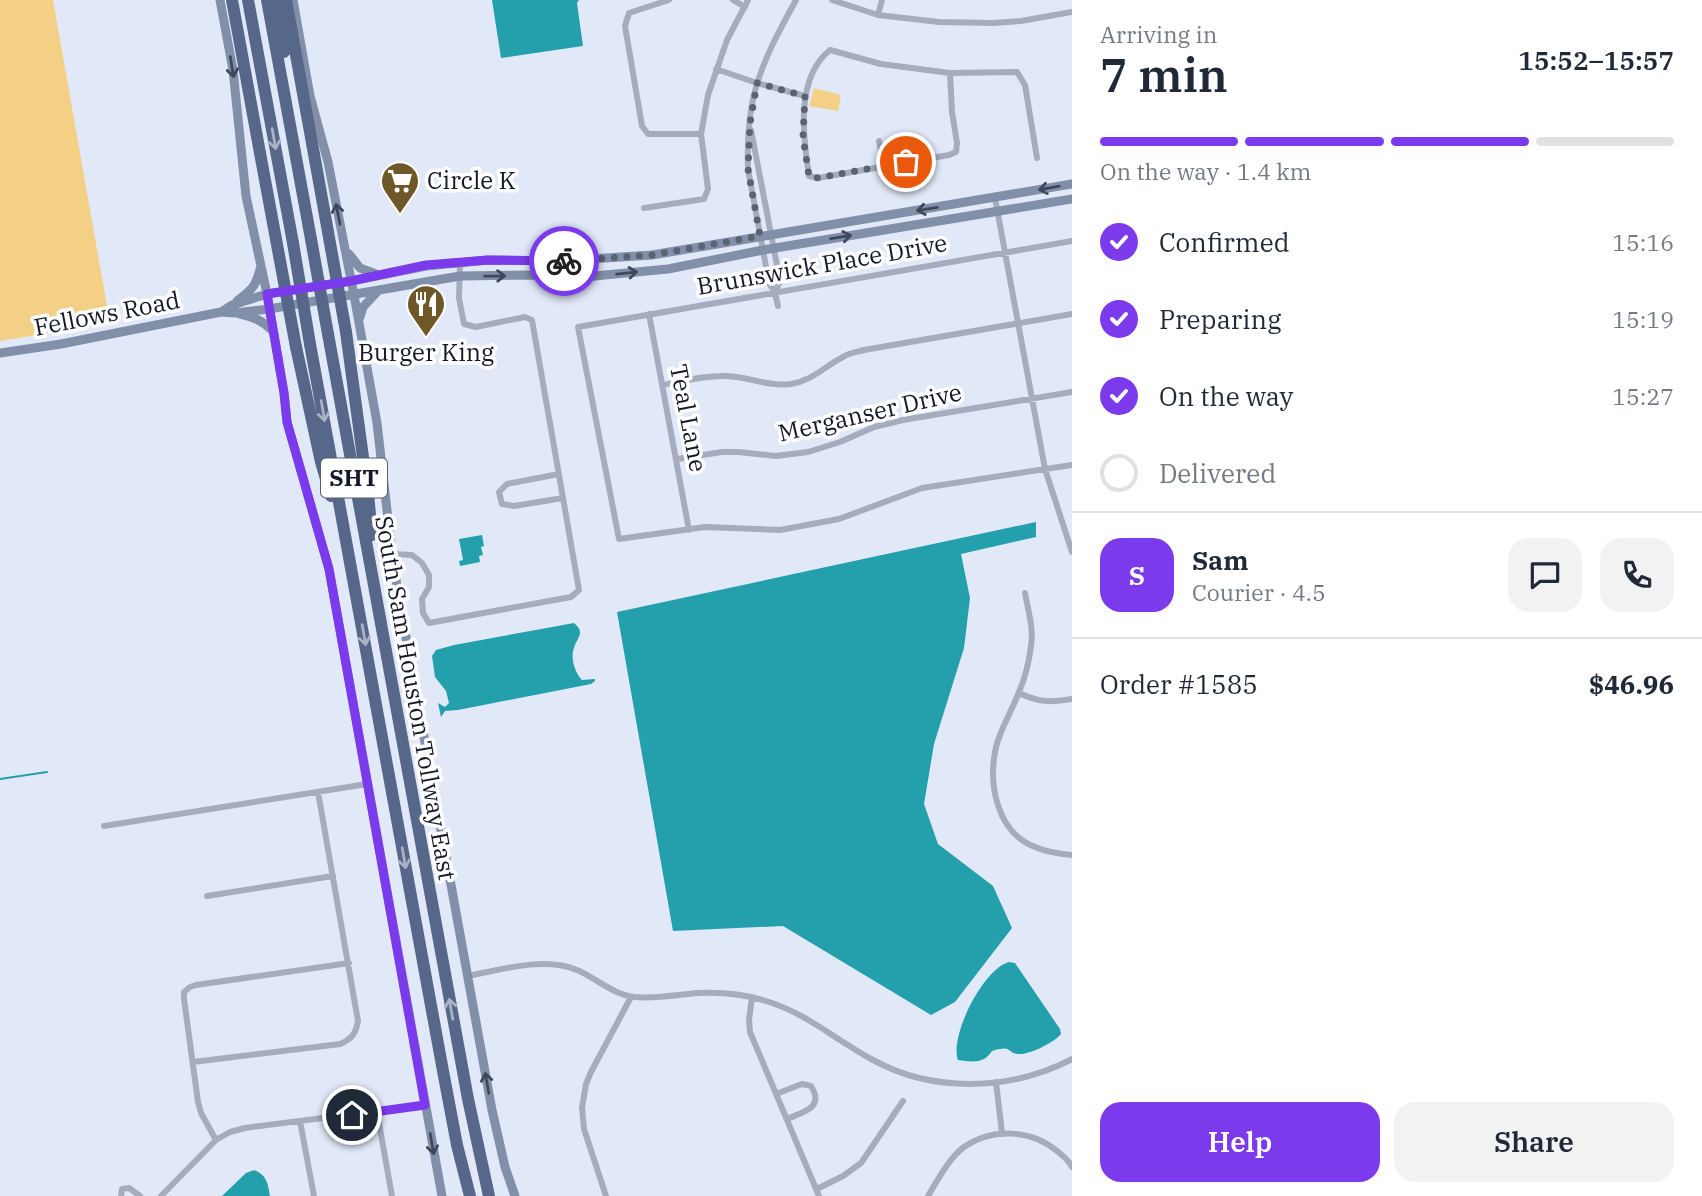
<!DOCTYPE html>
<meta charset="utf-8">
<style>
body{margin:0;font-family:"IBM Plex Serif",serif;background:#f2f2f3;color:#1f2937;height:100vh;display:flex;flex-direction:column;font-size:26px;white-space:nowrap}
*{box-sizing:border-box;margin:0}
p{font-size:23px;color:#747a83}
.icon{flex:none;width:38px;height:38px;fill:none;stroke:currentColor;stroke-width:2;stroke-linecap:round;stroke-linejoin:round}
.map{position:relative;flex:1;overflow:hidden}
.panel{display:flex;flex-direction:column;background:#fff;width:630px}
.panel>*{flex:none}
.pin{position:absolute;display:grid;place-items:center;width:60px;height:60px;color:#fff;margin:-30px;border:4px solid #fff;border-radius:50%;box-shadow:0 2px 7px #0007}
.courier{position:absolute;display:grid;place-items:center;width:70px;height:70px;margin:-35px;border:5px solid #7c3aed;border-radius:50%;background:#fff;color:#222;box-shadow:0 2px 9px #0007}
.overview em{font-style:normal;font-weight:600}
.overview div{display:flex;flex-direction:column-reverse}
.overview{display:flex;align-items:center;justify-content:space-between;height:119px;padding:0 28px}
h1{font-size:46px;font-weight:600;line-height:52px}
.bar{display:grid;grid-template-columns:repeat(4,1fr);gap:10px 7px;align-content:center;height:84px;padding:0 28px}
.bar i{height:9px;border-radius:5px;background:#e0e1e3}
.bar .active{background:#7c3aed}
.bar p{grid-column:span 4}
.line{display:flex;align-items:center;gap:18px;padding:0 28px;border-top:2px solid #e0e1e3}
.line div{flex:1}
.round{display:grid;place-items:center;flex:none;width:74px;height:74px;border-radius:21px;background:#f2f2f3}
ol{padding:0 28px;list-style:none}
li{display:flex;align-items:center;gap:21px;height:77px}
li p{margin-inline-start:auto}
li .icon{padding:7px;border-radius:50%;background:#7c3aed;color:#fff;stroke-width:4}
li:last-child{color:#747a83}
li i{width:38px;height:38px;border:4px solid #e0e1e3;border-radius:50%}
.primary-button{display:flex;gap:14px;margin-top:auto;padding:14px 28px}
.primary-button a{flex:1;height:80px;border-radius:21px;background:#7c3aed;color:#fff;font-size:28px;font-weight:600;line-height:80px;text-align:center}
.primary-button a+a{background:#f2f2f3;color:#1f2937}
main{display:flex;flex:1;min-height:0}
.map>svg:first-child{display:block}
.green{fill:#f4d086}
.water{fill:#23a0ac}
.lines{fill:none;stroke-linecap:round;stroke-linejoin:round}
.stream{stroke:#23a0ac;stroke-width:2}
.street{stroke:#a4acbe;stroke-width:6}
.secondary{stroke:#828fa8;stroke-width:9}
.highway{stroke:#56678a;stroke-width:12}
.highway-bridge{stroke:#56678a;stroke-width:12}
.oneway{stroke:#3f485b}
.oneway2{stroke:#aab3c4}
.done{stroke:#5b6271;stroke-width:7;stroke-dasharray:0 12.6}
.route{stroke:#7c3aed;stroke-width:9}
.labels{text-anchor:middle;stroke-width:7;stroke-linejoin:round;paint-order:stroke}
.shield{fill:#fff;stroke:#5a5e68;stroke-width:2}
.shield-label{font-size:23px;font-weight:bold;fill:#131928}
.poi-label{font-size:24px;fill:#131928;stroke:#fff;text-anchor:start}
.street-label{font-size:24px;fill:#131928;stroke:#fff}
</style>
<main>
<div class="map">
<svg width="1072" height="1196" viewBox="0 0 1072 1196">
<rect width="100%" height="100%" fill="#e1e9f9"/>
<!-- green -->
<path class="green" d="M0,0H53L110,323L0,341Z
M814,88L841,95L838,111L809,106Z"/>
<!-- water -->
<path class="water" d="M492,0H579L577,3L583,46L501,58Z
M1036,522V537L961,554L970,598L964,648L934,744L924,804L938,844L993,886L1012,928L955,1002L931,1015L783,926L673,931L617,612Z
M482,535L484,546L481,547L483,555L479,556L480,562L460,566L459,561L463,560L459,539Z
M574,623C586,633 577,637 574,648C570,658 575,673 582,680L595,679V681L591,684L458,710L445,711L441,717L438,703L445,707L449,703L446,691L435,677L432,656L436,650L454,645Z
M1009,962L1015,963L1060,1029L1061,1034C1055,1042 1029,1055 1019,1054C1006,1054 1014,1044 992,1051C984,1064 972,1062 958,1060C949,1036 984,968 1009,962Z
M254,1170C267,1175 268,1184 270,1196H222L246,1173Z"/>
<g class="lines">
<!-- stream -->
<path class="stream" d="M0,779L47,772"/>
<!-- street -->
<path class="street" d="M669,0L629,13L625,26L642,126L648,134H701
M733,0L745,7
M832,0L878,15L939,22L993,23L1021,21L1072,12
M878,15L882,0
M716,69L757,83L805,96
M950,73L952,112L957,143L956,152L949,155L818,178L809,176C803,137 795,78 830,50L881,64L950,73L1017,72L1025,85L1037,158
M751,130L780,281L775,293
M879,141L884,165
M995,198L1045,469L1072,552
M644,208L704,199L708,189L701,134L708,95L727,40L748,0
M1072,241L578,327L619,539L705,527L780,530L839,519L922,488L1072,465
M778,306L775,293L769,283L748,169C747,140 749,108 758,81C767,52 782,26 796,0
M649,314L689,530
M663,385C684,381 706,375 727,376C749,377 769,387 791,384C812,381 825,366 843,357C849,353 857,352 864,350L1072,314
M677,459L722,452H738L776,456L808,452L840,442L874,427L903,420L1072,392
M559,474L507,484L499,492L502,504L514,506L563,498
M392,554L412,555L422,563L429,575V587L422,599L423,613L429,623L571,597L579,590L532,320L525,317L476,327L464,324L459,298L460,262
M1025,593C1028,610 1034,629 1031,646C1029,662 1025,678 1019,692C1012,711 1001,727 996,747C988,783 996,832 1035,847C1047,852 1060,854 1072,855
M1019,693C1038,702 1051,703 1072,699
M104,826L367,784
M207,896L333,876
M467,976C501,970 544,956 577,970C596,978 612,994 634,997C656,999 676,995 698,993C721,992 744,994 766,1001C806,1013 836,1040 873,1060C933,1093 1011,1091 1072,1059
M752,997L749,1020L750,1032L819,1196
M193,1062L340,1044C352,1039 356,1033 358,1021L318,792
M996,1082L1002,1133
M776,1094L802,1084L811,1086C825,1108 803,1112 787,1119
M377,1112L392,1196
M300,1121L314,1196
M216,1140L201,1113L198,1102L184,999V992L190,987L196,985L349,963
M817,1189L843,1176L861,1163L903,1101
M121,1196L122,1189L129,1188L140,1196
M161,1196L216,1140L230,1132L245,1128L425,1105
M606,1196L584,1129L582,1108L586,1084L591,1072L631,997
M928,1196C938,1180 948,1159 964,1147C992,1128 1031,1129 1057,1151C1063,1156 1068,1159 1072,1167"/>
<!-- secondary -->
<path class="secondary" d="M220,0L233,70L246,196L267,294L284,393L287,422L329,569L442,1196
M293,0L310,96L328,162L354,295L377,423L392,554L399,599L492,1110L505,1167L515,1196
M349,254L360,268L376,274
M237,301C251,290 256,287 260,269
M221,312L232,305L267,294L351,281L426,266L488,260L559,261L652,255L1072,184
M240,314C254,317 263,321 273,331
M360,317L363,307L377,292
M0,353L61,344L221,312L235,313L269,309L460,276L530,275L584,277L668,269L763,250L1072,199"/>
<!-- highway -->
<path class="highway" d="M232,0L260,153
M248,0L293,243
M267,0L311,239
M279,0L284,52
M286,0L312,143
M346,332L368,494L372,535
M328,334L468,1099L489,1196
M310,344L443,1071L457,1145L470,1196
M296,347L321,462L331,496"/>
<!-- highway-bridge -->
<path class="highway-bridge" d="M312,143L346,332
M260,153L296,347
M311,239L328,334
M293,243L310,344"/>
</g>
<!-- one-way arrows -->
<defs><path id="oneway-shaft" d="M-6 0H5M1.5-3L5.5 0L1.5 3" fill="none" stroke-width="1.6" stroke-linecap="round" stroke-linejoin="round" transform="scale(1.75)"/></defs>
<g class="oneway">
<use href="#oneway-shaft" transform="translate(232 67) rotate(81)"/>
<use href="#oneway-shaft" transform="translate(1049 188) rotate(170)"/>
<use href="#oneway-shaft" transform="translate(927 209) rotate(171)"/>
<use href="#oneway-shaft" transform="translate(338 214) rotate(-101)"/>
<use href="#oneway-shaft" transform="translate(841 237) rotate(-9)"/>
<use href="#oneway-shaft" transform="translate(627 273) rotate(-6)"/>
<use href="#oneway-shaft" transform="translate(495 276) rotate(-1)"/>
<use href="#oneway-shaft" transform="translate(487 1083) rotate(-100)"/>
<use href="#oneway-shaft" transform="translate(432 1144) rotate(80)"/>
</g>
<g class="oneway2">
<use href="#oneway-shaft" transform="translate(274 139) rotate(80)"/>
<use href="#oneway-shaft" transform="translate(323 411) rotate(80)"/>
<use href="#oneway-shaft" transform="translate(364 635) rotate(80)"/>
<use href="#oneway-shaft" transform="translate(404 858) rotate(80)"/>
<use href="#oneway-shaft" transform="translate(451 1009) rotate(-100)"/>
</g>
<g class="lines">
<!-- done -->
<path class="done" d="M564,261L652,255L760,236L748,169L750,123L757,83L805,96L803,137L809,176L818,178L906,162"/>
<!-- route -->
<path class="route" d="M352,1115L425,1105L329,569L287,422L284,393L267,294L351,281L426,265L488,260L564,261"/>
</g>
<!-- icons -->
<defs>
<symbol id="supermarket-pin" viewBox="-11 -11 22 30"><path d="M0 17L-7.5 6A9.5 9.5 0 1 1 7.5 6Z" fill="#6e5827" stroke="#fff"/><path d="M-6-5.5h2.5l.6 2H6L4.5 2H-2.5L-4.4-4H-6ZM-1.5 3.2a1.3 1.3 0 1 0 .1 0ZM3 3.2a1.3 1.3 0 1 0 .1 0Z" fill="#fff"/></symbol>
<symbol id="restaurant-pin" viewBox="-11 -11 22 30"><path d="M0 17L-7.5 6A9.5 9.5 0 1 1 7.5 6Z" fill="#6e5827" stroke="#fff"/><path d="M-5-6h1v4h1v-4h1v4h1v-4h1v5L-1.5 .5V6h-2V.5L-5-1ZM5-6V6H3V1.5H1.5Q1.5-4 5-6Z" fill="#fff"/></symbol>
</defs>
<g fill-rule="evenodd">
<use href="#supermarket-pin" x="378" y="159" width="44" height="60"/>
<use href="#restaurant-pin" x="404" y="282" width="44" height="60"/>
</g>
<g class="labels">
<!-- shield labels -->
<rect class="shield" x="321" y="458.5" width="66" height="39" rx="5"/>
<g class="shield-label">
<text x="354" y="486">SHT</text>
</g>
<!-- poi labels -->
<g class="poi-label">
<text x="427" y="189">Circle K</text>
<text x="426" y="361" text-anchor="middle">Burger King</text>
</g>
<!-- street labels -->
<g class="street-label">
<text transform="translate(822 265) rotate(-10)" y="8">Brunswick Place Drive</text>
<text transform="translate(107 314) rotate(-11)" y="8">Fellows Road</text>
<text transform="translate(870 413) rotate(-13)" y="8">Merganser Drive</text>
<text transform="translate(688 418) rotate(79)" y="8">Teal Lane</text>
<text transform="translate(415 698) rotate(80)" y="8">South Sam Houston Tollway East</text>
</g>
</g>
</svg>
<div class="pin" style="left:906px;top:162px;background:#ea580c"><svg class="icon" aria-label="bag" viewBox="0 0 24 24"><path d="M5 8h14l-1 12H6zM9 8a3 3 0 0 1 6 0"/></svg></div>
<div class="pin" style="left:352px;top:1115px;background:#1f2937"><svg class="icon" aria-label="home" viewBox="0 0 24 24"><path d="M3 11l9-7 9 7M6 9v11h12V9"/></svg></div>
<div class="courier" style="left:564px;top:261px"><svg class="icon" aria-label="bike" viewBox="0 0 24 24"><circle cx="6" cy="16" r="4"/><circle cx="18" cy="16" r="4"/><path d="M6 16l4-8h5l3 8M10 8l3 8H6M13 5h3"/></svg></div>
</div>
<section class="panel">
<div class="overview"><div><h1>7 min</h1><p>Arriving in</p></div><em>15:52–15:57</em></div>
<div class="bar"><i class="active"></i><i class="active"></i><i class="active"></i><i></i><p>On the way · 1.4 km</p></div>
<ol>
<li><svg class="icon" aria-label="check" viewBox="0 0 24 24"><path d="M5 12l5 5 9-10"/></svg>Confirmed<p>15:16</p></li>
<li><svg class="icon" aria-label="check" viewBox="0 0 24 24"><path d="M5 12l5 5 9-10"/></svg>Preparing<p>15:19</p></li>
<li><svg class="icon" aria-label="check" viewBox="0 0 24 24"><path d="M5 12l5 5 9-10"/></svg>On the way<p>15:27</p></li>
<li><i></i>Delivered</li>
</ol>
<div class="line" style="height:126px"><b class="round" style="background:#7c3aed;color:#fff">S</b><div><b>Sam</b><p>Courier · 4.5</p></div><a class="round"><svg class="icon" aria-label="chat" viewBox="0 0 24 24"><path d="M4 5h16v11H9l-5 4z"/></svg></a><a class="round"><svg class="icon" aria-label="phone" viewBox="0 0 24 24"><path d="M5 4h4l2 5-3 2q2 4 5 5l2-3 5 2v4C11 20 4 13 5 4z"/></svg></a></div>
<div class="line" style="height:91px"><div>Order #1585</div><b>$46.96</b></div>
<div class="primary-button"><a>Help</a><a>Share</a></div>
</section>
</main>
